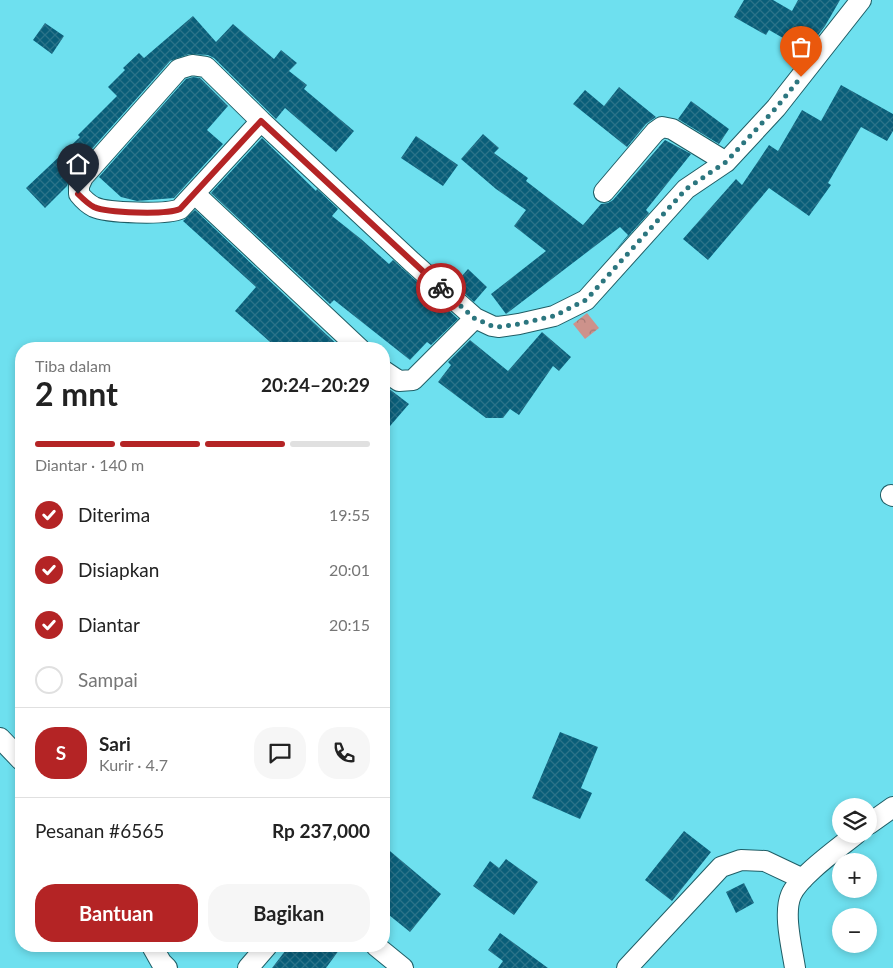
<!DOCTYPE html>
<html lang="id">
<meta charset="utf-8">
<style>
body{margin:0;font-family:Lato,sans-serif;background:#f6f6f6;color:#222;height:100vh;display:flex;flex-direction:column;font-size:19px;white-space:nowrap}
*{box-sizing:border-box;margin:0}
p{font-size:16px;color:#767676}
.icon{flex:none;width:28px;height:28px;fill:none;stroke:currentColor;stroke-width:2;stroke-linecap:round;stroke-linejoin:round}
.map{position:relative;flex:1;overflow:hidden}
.side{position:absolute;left:15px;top:342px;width:375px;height:610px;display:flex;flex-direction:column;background:#fff;border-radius:20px;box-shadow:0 2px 8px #0003}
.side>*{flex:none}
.controls{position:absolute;left:832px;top:798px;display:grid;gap:10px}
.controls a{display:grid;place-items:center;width:45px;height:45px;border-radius:50%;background:#fff;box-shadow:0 2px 8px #0003;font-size:25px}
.pin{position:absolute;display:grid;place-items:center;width:42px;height:42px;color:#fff;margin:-51px -21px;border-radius:50% 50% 50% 0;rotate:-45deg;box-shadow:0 0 5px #0007}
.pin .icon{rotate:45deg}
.courier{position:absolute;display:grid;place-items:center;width:50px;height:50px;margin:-25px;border:4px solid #b42425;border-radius:50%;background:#fff;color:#222;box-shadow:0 1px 6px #0007}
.overview em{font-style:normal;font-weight:700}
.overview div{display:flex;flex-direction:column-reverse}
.overview{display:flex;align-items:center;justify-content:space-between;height:85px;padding:0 20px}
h1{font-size:32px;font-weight:700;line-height:38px}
.bar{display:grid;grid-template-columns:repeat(4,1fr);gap:8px 5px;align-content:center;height:60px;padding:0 20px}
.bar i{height:6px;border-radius:4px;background:#e0e0e0}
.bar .on{background:#b42425}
.bar p{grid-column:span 4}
.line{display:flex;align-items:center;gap:12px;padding:0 20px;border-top:1px solid #e0e0e0}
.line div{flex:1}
.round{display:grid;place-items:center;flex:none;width:52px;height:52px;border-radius:20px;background:#f6f6f6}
ol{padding:0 20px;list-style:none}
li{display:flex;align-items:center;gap:15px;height:55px}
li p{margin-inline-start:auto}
li .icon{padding:5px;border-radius:50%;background:#b42425;color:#fff;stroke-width:4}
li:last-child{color:#767676}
li i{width:28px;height:28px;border:2px solid #e0e0e0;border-radius:50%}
.button{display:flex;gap:10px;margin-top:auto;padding:10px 20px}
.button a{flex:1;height:58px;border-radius:20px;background:#b42425;color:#fff;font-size:20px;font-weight:700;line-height:58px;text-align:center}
.button a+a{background:#f6f6f6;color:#222}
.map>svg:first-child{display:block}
.park{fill:url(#park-crowns)}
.building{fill:url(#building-cross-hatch)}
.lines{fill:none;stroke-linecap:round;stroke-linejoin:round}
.street-casing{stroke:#1f5d65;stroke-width:22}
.street{stroke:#fff;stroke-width:20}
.done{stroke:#2c767f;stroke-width:5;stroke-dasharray:0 9}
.route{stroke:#b42425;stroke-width:6}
</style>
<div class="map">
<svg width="893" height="968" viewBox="0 0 893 968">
<defs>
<pattern id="park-crowns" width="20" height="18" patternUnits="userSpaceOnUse" patternTransform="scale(1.25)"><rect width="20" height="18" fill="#cd928b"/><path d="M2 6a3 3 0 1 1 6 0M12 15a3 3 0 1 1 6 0" fill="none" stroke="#a47873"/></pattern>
<pattern id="building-cross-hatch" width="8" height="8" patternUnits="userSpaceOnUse" patternTransform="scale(1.25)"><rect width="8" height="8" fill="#095e79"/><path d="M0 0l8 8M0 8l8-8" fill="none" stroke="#2b7389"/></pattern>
</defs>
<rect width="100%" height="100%" fill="#6ee0ef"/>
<!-- park -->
<path class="park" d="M587,313L599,328L585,339L573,324Z"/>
<!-- building -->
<path class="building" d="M744,0H773L792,11L798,0H840L825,26L806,51L769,30L766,35L734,17Z
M193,16L216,42L233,24L274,59L281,50L297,63L289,71L307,85L304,89L354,131L336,152L285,108L276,119L214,58L208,55L189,54L170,61L74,169L67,186L45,208L26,188L80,137L78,135L117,96L108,87L125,70L123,68L139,53L144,58Z
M45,23L64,36L52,54L33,40Z
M193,77L200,78L228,106L207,130L223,144L174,198L137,201L121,197L99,177L186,79Z
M841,85L893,114V131L887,141L861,127L828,183L831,185L809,216L769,188L708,260L683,239L736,179L742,185L769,145L778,151L802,110L821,121Z
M619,87L656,117L646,124L627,147L573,104L585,90L604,106Z
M691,101L729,129L719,144L678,119Z
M483,134L499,148L494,153L528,178L526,181L583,225L601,204L608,203L613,200L665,140L691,154L646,210L649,213L613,253L628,235L620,227L506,314L491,294L546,251L514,226L526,210L496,189L461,159Z
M416,136L458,165L443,186L401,158Z
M262,138L316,191L317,189L338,209L332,216L361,239L389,264L393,260L458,319L431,345L427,342L410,360L334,300L330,304L211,193Z
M195,210L314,323L342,349H278L235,311L256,287L183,221Z
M468,269L487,287L474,302L455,284Z
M542,332L571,357L559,371L553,366L519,415L510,409L503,418H486L438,382L451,365L448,362L470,340L508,371Z
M384,385L409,404L384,433Z
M560,732L598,747L581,788L592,793L580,819L532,798Z
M684,831L711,852L672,901L645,880Z
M384,846L441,894L410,932L384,911Z
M506,859L538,882L514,915L473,886L490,861L499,868Z
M744,883L754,903L736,913L726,892Z
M500,933L548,968H498L503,961L488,950Z
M289,946H342L326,968H272Z"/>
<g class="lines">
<defs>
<path id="street" d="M261,121L180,209C166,215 107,213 94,207C88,204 83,199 79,194V186L83,177L179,69L192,65L206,67L261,121L412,262L475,318L492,326L498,327L519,324L554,316L586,300L686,189L726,162L776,108L861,0
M604,192L655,132L662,127L672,129L726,162
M195,194L360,349
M384,371L399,381L413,380L475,318
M891,495L893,496
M0,738L21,760
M869,824L893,807
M152,946L161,962L167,968
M376,946L403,968
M248,968L267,946
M627,968L721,867L741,860L765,861L803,879
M795,968C792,948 783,914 791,895C799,876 839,848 856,834"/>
</defs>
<!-- street casing -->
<use href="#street" class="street-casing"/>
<!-- street -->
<use href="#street" class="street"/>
</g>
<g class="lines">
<!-- done -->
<path class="done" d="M441,288L474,318L492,326L498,327L519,324L554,316L586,300L686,189L726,162L776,108L801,77"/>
<!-- route -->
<path class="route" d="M78,194C83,199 88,204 94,207C107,213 166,215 180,209L261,121L441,288"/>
</g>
</svg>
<div class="controls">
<a><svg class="icon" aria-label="layers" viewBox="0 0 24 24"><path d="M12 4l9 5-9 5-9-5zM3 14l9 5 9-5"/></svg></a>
<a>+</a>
<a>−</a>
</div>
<div class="pin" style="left:801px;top:77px;background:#ea580c"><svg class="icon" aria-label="bag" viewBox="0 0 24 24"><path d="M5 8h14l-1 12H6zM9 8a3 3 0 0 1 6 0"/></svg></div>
<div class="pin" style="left:78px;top:194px;background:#1f2937"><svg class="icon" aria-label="home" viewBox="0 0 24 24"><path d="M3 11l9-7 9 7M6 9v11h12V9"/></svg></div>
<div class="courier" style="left:441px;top:288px"><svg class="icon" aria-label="bike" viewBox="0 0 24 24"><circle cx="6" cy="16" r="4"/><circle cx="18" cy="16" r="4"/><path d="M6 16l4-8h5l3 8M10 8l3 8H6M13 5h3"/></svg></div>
<section class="side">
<div class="overview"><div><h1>2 mnt</h1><p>Tiba dalam</p></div><em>20:24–20:29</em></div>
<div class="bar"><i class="on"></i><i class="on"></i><i class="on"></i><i></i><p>Diantar · 140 m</p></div>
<ol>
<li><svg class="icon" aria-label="check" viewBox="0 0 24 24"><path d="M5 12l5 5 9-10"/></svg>Diterima<p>19:55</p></li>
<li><svg class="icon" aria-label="check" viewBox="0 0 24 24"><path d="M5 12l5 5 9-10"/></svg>Disiapkan<p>20:01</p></li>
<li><svg class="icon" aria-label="check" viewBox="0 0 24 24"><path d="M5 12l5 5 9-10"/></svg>Diantar<p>20:15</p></li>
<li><i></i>Sampai</li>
</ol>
<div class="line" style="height:90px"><b class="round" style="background:#b42425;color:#fff">S</b><div><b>Sari</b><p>Kurir · 4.7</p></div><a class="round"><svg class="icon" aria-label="chat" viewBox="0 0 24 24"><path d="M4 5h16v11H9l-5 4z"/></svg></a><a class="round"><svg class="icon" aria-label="phone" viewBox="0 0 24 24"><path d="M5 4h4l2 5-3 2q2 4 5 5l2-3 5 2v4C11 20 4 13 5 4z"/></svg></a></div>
<div class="line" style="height:65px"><div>Pesanan #6565</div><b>Rp 237,000</b></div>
<div class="button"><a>Bantuan</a><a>Bagikan</a></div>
</section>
</div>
